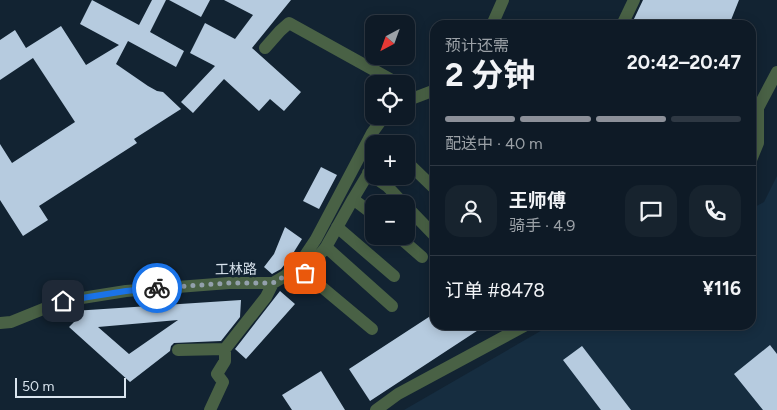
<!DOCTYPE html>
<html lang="zh">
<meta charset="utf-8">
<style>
body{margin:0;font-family:Figtree,"Noto Sans SC",sans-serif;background:#17232e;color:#f1f3f6;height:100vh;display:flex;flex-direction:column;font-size:19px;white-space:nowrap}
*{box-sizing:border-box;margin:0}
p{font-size:16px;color:#9ba1a7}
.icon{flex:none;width:28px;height:28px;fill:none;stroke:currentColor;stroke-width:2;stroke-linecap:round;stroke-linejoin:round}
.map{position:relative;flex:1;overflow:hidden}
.details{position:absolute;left:430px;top:20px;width:326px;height:310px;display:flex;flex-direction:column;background:#0e1a26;border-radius:15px;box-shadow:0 2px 12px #0003,0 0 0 1px #2e3843}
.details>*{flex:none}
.needle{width:32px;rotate:221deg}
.tools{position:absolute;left:365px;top:15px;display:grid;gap:10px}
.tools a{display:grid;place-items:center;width:50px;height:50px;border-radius:10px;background:#0e1a26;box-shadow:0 2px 12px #0003,0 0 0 1px #2e3843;font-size:25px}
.scale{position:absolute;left:15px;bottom:12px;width:111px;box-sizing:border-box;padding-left:5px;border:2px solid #d9e4ee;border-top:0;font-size:14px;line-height:18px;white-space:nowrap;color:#d9e4ee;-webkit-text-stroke:4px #122332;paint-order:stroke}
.pin{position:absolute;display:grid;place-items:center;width:42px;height:42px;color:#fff;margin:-21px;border-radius:10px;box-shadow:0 2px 8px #0006}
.courier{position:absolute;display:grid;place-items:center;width:50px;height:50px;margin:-25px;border:4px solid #1a73e8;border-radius:50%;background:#fff;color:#222;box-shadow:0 1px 6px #0007}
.head em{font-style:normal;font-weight:700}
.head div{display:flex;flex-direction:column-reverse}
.head{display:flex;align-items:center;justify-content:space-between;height:85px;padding:0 15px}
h1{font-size:32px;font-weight:700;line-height:38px}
.bar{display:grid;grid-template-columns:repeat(4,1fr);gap:8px 5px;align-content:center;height:60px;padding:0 15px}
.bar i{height:6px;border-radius:4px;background:#2e3843}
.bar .active{background:#8c9099}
.bar p{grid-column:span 4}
.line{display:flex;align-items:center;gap:12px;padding:0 15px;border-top:1px solid #2e3843}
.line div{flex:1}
.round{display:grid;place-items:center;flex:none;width:52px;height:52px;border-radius:15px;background:#17232e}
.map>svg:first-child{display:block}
.built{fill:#162d40}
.building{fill:#b6cbdf;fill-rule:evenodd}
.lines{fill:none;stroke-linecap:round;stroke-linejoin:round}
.minor{stroke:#496145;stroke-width:12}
.done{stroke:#93a0ac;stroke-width:5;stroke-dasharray:0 9}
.route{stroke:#1a73e8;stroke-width:6}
.labels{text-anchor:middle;stroke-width:5;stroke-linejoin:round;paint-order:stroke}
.street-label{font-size:14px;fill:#d9e4ee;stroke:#122332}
</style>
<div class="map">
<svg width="777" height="410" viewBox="0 0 777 410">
<rect width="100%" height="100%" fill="#122332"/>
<!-- built -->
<path class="built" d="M777,176V410H404L551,325H751V209L764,202Z"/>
<!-- building -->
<path class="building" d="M92,0L139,25L152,0H166L150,32L184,51L176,67L128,41L116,64L148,86L157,91L163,92L181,109L134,139L137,143L39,206L48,220L23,236L0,200V144L12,163L75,122L33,58L0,80V40L15,30L26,48L61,26L86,65L119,45L80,24Z
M169,0H210L201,17Z
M224,0H291L252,48L301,92L284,111L270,99L259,111L224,79L193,113L181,102L215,66L190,53L205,23L235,39L253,15Z
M643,0H739L729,25H639L633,21Z
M321,167L337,175L319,209L303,201Z
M285,227L302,239L292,255L281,269L272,274L264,267L274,254Z
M280,291L295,304L246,359L235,349Z
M241,300L240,317L221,341L174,343L171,346L170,351L130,382L69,327L76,320L73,311ZM178,320L129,354L98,327Z
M435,313V325H486L370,401L349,369Z
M770,345L777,354V410H763L734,374Z
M582,346L631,410H601L563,360Z
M321,371L345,410H292L282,395Z"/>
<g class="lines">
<!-- minor -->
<path class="minor" d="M492,25L503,0
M622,25L634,0
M265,48L280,31L289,23L399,84
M406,101L435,90
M751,160L758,143V108L777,72
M406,161L435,189
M368,173L387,186L404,204
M353,199L374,215
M406,206L435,236
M337,227L394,276
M398,236L422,257
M326,247L392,306
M305,273L372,329
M285,276L305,273L326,247L353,199L374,164
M0,323L11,322L63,301L126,291L229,283H273L285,276L294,268L304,257L316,239L372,133L380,122L385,116
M178,350L225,349L266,297L273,283
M210,410L223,382L217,374L225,361V349
M376,410L398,394L526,325"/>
</g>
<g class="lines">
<!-- done -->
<path class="done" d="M157,288L229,283H273L285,276L305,273"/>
<!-- route -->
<path class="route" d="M63,301L126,291L157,288"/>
</g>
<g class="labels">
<!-- street labels -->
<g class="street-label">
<text transform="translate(236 269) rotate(-1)" y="5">工林路</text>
</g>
</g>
</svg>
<div class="tools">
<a><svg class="needle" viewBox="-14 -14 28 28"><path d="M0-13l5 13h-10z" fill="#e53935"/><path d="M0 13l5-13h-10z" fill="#9ba1a7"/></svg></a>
<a><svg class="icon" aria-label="locate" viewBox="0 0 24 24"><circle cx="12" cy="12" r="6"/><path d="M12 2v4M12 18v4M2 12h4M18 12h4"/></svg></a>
<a>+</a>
<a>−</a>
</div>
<div class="scale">50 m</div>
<div class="pin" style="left:305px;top:273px;background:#ea580c"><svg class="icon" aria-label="bag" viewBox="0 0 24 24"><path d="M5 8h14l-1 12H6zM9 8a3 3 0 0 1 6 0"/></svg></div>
<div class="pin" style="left:63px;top:301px;background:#1f2937"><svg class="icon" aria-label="home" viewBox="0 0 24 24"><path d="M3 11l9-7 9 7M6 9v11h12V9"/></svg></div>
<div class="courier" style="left:157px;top:288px"><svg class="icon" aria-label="bike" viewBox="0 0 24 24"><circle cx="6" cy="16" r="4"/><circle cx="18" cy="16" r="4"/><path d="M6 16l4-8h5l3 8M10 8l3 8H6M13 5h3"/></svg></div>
<section class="details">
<div class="head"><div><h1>2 分钟</h1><p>预计还需</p></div><em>20:42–20:47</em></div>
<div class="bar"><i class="active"></i><i class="active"></i><i class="active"></i><i></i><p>配送中 · 40 m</p></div>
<div class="line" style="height:90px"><a class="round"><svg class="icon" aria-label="person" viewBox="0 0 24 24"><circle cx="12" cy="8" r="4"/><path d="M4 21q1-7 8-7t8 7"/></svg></a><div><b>王师傅</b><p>骑手 · 4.9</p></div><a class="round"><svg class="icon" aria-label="chat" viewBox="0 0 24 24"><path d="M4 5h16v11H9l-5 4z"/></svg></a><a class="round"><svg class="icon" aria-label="phone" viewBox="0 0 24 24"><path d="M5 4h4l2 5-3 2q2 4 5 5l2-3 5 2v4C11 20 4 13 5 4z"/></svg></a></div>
<div class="line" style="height:65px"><div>订单 #8478</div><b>¥116</b></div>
</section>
</div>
